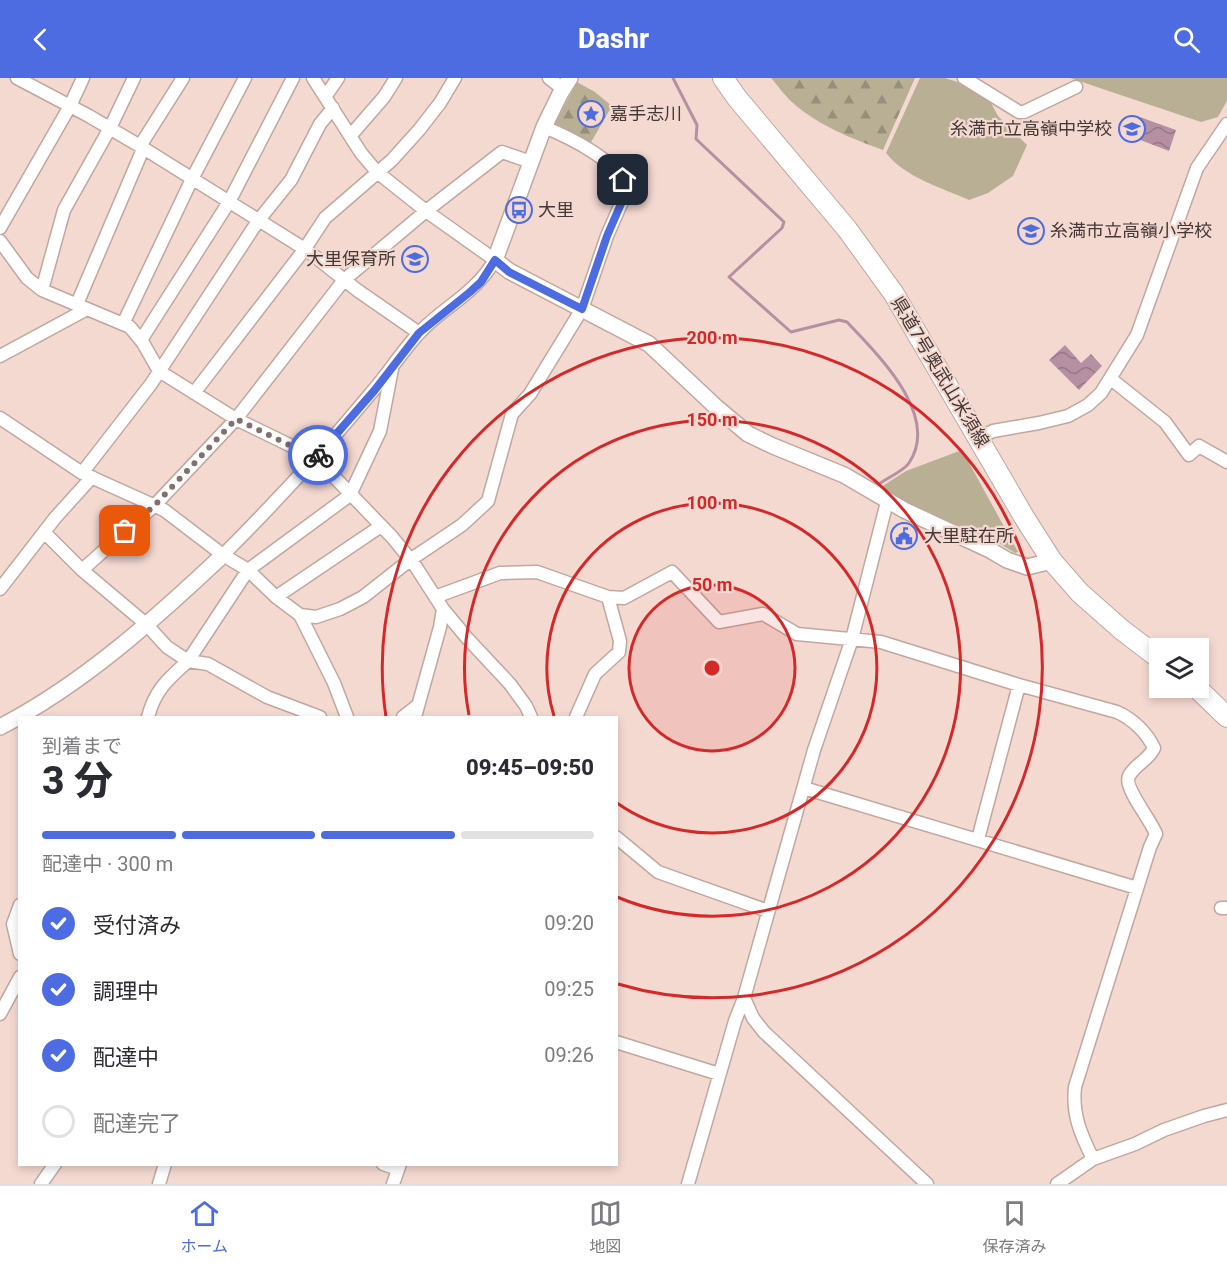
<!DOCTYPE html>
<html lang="ja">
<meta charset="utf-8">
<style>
body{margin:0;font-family:Roboto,"Noto Sans JP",sans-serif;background:#f2f2f3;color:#2b2b33;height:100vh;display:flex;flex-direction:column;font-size:22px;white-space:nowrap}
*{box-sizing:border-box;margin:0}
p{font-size:20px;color:#7c7c81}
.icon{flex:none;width:33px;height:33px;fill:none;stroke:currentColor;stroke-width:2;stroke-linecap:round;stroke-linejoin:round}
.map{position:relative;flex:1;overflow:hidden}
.drawer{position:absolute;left:18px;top:638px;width:600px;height:450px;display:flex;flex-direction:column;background:#fff;border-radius:0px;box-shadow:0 3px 9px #0003}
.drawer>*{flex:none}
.tools{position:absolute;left:1149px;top:560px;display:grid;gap:12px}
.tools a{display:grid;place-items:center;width:60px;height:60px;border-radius:0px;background:#fff;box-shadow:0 3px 9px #0003;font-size:30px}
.pin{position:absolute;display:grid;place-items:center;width:51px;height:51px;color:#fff;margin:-26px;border-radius:12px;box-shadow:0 3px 9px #0006}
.courier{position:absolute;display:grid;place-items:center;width:60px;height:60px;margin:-30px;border:4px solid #4e6ce1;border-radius:50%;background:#fff;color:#222;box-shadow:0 2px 8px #0007}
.head em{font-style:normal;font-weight:800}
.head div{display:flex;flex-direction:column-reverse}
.head{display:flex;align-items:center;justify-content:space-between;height:102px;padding:0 24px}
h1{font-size:39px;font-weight:800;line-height:45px}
.bar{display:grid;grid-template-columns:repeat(4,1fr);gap:9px 6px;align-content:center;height:72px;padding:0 24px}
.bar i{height:8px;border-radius:4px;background:#e1e1e2}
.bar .active{background:#4e6ce1}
.bar p{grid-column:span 4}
ol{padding:0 24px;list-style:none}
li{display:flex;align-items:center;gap:18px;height:66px}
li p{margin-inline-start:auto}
li .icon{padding:6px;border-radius:50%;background:#4e6ce1;color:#fff;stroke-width:4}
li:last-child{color:#7c7c81}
li i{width:33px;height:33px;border:3px solid #e1e1e2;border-radius:50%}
header{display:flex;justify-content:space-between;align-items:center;height:78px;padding:0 24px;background:#4e6ce1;color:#fff;font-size:27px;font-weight:800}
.tabs{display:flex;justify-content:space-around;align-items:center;height:84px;border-top:2px solid #e1e1e2;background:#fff;font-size:16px;color:#7c7c81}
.tabs a{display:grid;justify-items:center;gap:3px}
.tabs .active{color:#4e6ce1}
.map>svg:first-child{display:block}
.green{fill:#b9af95}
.forest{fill:url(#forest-firs)}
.water{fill:url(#water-waves)}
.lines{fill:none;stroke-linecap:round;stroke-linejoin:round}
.stream{stroke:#b590a2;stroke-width:3}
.minor-casing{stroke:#c1a79f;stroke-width:15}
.tertiary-casing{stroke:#c1a79f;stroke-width:18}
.primary-casing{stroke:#c1a79f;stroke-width:22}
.minor{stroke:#fff;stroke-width:12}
.tertiary{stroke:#fff;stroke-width:15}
.primary{stroke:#fff;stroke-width:20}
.done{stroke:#81706c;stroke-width:6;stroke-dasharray:0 10.8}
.route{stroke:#4e6ce1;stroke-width:8}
.ring{fill:none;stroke:#d62828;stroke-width:3}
.labels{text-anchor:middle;stroke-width:4.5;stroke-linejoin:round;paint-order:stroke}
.poi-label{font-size:18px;fill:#433835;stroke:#f4d9d1;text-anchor:start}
.street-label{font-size:18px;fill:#433835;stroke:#f4d9d1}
.centre{fill:#d62828;stroke:#f4d9d1;stroke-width:3}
.ring-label{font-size:18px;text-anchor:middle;font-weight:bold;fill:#d62828;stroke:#f4d9d1;stroke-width:4.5;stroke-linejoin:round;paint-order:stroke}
</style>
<header><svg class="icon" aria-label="back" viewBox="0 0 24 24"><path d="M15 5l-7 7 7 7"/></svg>Dashr<svg class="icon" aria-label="search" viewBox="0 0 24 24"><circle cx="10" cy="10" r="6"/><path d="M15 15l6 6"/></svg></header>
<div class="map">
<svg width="1227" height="1106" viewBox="0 0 1227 1106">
<defs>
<pattern id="forest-firs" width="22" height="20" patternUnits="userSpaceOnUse" patternTransform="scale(1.5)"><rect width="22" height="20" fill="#b9af95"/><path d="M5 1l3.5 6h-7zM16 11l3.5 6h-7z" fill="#988f7a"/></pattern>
<pattern id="water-waves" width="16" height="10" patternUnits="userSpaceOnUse" patternTransform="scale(1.5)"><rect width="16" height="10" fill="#b590a2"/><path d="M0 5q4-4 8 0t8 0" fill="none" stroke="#957785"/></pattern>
</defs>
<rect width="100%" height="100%" fill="#f4d9d1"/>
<!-- green -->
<path class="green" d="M920,0H945L964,6L991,25L998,38L1027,67L1013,98L988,115L969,122C940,109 906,100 886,75Z
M1070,0H1227V23L1218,39L1201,44Z
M962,372L1018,474L1015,475L999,465L930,438L878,411L906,393Z"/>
<!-- forest -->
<path class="forest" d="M771,0H915L883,72C851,60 819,48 793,25C785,18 778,8 771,0Z
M577,4L595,14L612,28L590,66L554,47Z"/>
<!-- water -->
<path class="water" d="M1137,38L1176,52L1169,73L1130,58Z
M1065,267L1081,285L1091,276L1102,288L1079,312L1049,282Z"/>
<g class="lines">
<!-- stream -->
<path class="stream" d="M673,0L697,47L696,61L784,144L782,150L729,199L791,254L839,242L847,244C877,276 941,337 909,385C903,394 884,401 875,409"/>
<defs>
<path id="minor" d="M17,0L89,38L140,68L308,173L357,212L419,255
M549,0L563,11
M964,0L1019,34H1024L1076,9
M325,19L338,0
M351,57L384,19L396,0
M140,68L183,0
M0,150L70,28L83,0
M0,163L27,200L42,212L130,249L143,265L159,293L236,341L316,380L392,459L414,486L443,531L467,560L510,606L526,628L531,639
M42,212L64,132L110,50L134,0
M77,226L143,71
M123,246L192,101L245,0
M141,262L229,124L293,0
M0,278L87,231
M1111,301L1165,344L1189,377L1199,368L1227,384
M194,315L304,172L325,140L392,82L419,52L440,25L455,0
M0,340L82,395L164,432L223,477L248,492L276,519L300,537L334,605L347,639
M979,360L993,353L1039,345L1068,338L1088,327L1101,315L1137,257L1197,90L1227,46
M82,395L151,306L258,143L291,102L320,46L333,30
M44,454L82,492L146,546L167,569L188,583L248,492L350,417L380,353L392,291
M223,477C275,425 324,372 371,315C388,296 402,273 420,254C446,227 474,217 495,182L426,133L377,94L361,75L313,0
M82,492L154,428L236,341L344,202L426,133L502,74L531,84
M0,511L55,440L92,399
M276,519L381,448
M435,519L500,495L537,494L608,519L620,563L619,574L595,596L576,639
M608,519L624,520L672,494L719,544L763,536L797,556L881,564L1019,607L1117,634C1133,641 1147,655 1154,670C1149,682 1135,686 1129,698C1123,709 1151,742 1156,756L1150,769L1075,1009C1072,1037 1081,1057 1093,1081
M300,537L316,539L340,531L363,519L410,482L462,447L488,423L512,336L530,316L582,231L607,158L627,112C621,84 569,59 544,49
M148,639C155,612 168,601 188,583L208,586L267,619L320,639
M403,639L417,628
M415,639L440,549L443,531
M804,710L1137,810
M616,759L658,794L768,833
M978,761L1019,607
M20,827L13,846L20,876
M1221,830H1227
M744,920L753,940L764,954L927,1106
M0,936L20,899
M616,964L719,996
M383,1086L398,1091
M41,1106L55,1086
M159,1106L165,1086
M393,1106L400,1086
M688,1106L735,943L744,920L814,672L852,561L887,424
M1057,1106L1093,1081L1135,1066L1164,1052L1204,1038L1227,1032"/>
<path id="tertiary" d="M570,0L560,16L544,49L495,182L509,193L649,266L716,329L748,356L773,368L844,397L904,432L990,472L1007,482L1027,489L1052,483
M0,649C83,606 155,541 223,477"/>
<path id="primary" d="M723,0L737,20L847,151L894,216L1024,439L1052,483L1080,515L1122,552L1160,581
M1196,609L1227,639"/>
</defs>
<!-- minor casing -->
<use href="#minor" class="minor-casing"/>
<!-- tertiary casing -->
<use href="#tertiary" class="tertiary-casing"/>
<!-- primary casing -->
<use href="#primary" class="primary-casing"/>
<!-- minor -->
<use href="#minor" class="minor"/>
<!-- tertiary -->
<use href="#tertiary" class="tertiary"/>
<!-- primary -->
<use href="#primary" class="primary"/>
</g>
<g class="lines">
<!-- done -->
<path class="done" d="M125,453L154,428L236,341L316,380L318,377"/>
<!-- route -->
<path class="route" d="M318,377L374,313L419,255L470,214L481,204L495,182L509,194L582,231L607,158L627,112L623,102"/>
</g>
<!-- distance rings -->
<circle cx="712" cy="590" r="83" fill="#d62828" fill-opacity=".12"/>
<g class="ring">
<circle cx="712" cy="590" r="83"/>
<path d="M554 638A165 165 0 1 1 617 725"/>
<path d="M469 637A248 248 0 1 1 617 819"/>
<path d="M386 639A330 330 0 1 1 618 906"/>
</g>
<!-- icons -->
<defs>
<symbol id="sight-ring" viewBox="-11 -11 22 22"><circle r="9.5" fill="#f4d9d1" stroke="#4e6ce1" stroke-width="1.5"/><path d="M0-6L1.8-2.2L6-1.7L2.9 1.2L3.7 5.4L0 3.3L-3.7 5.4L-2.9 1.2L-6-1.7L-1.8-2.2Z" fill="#4e6ce1"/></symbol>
<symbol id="school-ring" viewBox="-11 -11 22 22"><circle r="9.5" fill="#f4d9d1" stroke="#4e6ce1" stroke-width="1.5"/><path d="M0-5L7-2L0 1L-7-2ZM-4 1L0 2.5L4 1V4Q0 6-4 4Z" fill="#4e6ce1"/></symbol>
<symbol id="bus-ring" viewBox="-11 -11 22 22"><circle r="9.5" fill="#f4d9d1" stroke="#4e6ce1" stroke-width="1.5"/><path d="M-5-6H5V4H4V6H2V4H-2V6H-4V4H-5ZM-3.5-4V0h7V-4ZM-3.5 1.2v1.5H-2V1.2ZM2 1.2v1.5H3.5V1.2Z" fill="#4e6ce1"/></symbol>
<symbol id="civic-ring" viewBox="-11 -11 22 22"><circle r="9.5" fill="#f4d9d1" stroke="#4e6ce1" stroke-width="1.5"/><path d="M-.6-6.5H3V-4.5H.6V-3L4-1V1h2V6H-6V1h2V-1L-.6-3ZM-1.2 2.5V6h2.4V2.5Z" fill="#4e6ce1"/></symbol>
</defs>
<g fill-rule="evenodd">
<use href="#sight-ring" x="576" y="21" width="30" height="30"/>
<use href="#school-ring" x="1117" y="36" width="30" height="30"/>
<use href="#bus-ring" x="504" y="117" width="30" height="30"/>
<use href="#school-ring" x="1016" y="138" width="30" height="30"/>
<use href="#school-ring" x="400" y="166" width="30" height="30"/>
<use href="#civic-ring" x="889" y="443" width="30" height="30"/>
</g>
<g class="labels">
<!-- poi labels -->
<g class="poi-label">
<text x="610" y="42">嘉手志川</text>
<text x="1112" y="57" text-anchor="end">糸満市立高嶺中学校</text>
<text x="538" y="138">大里</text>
<text x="1050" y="159">糸満市立高嶺小学校</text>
<text x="396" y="187" text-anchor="end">大里保育所</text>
<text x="924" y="464">大里駐在所</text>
</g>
<!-- street labels -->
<g class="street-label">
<text transform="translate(940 294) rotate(59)" y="6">県道7号奥武山米須線</text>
</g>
</g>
<circle cx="712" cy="590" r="9" class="centre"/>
<g class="ring-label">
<text x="712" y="266">200 m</text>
<text x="712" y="348">150 m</text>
<text x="712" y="431">100 m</text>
<text x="712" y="513">50 m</text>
</g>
</svg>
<div class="tools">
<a><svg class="icon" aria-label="layers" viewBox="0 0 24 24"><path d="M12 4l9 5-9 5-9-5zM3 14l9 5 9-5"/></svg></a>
</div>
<div class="pin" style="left:125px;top:453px;background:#ea580c"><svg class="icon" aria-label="bag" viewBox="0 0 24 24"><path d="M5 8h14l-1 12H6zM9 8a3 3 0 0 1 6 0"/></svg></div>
<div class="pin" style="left:623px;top:102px;background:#1f2937"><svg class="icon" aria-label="home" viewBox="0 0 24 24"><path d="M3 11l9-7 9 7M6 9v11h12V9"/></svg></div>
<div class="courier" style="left:318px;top:377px"><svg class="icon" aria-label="bike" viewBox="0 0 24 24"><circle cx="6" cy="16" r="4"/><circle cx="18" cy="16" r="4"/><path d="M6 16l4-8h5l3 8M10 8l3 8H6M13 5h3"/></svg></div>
<section class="drawer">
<div class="head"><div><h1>3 分</h1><p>到着まで</p></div><em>09:45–09:50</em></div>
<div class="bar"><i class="active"></i><i class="active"></i><i class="active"></i><i></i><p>配達中 · 300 m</p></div>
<ol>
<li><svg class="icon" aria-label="check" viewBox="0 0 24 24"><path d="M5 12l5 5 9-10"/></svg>受付済み<p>09:20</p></li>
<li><svg class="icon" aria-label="check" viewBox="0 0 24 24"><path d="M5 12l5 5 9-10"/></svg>調理中<p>09:25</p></li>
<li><svg class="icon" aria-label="check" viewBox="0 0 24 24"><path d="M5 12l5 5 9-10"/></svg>配達中<p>09:26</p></li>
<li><i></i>配達完了</li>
</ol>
</section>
</div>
<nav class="tabs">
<a class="active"><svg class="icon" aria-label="home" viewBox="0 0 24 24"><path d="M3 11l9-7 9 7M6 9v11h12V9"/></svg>ホーム</a>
<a><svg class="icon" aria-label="map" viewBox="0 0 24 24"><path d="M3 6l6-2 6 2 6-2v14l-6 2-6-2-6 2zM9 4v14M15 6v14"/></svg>地図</a>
<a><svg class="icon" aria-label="saved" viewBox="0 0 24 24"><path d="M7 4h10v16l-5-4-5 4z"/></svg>保存済み</a>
</nav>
